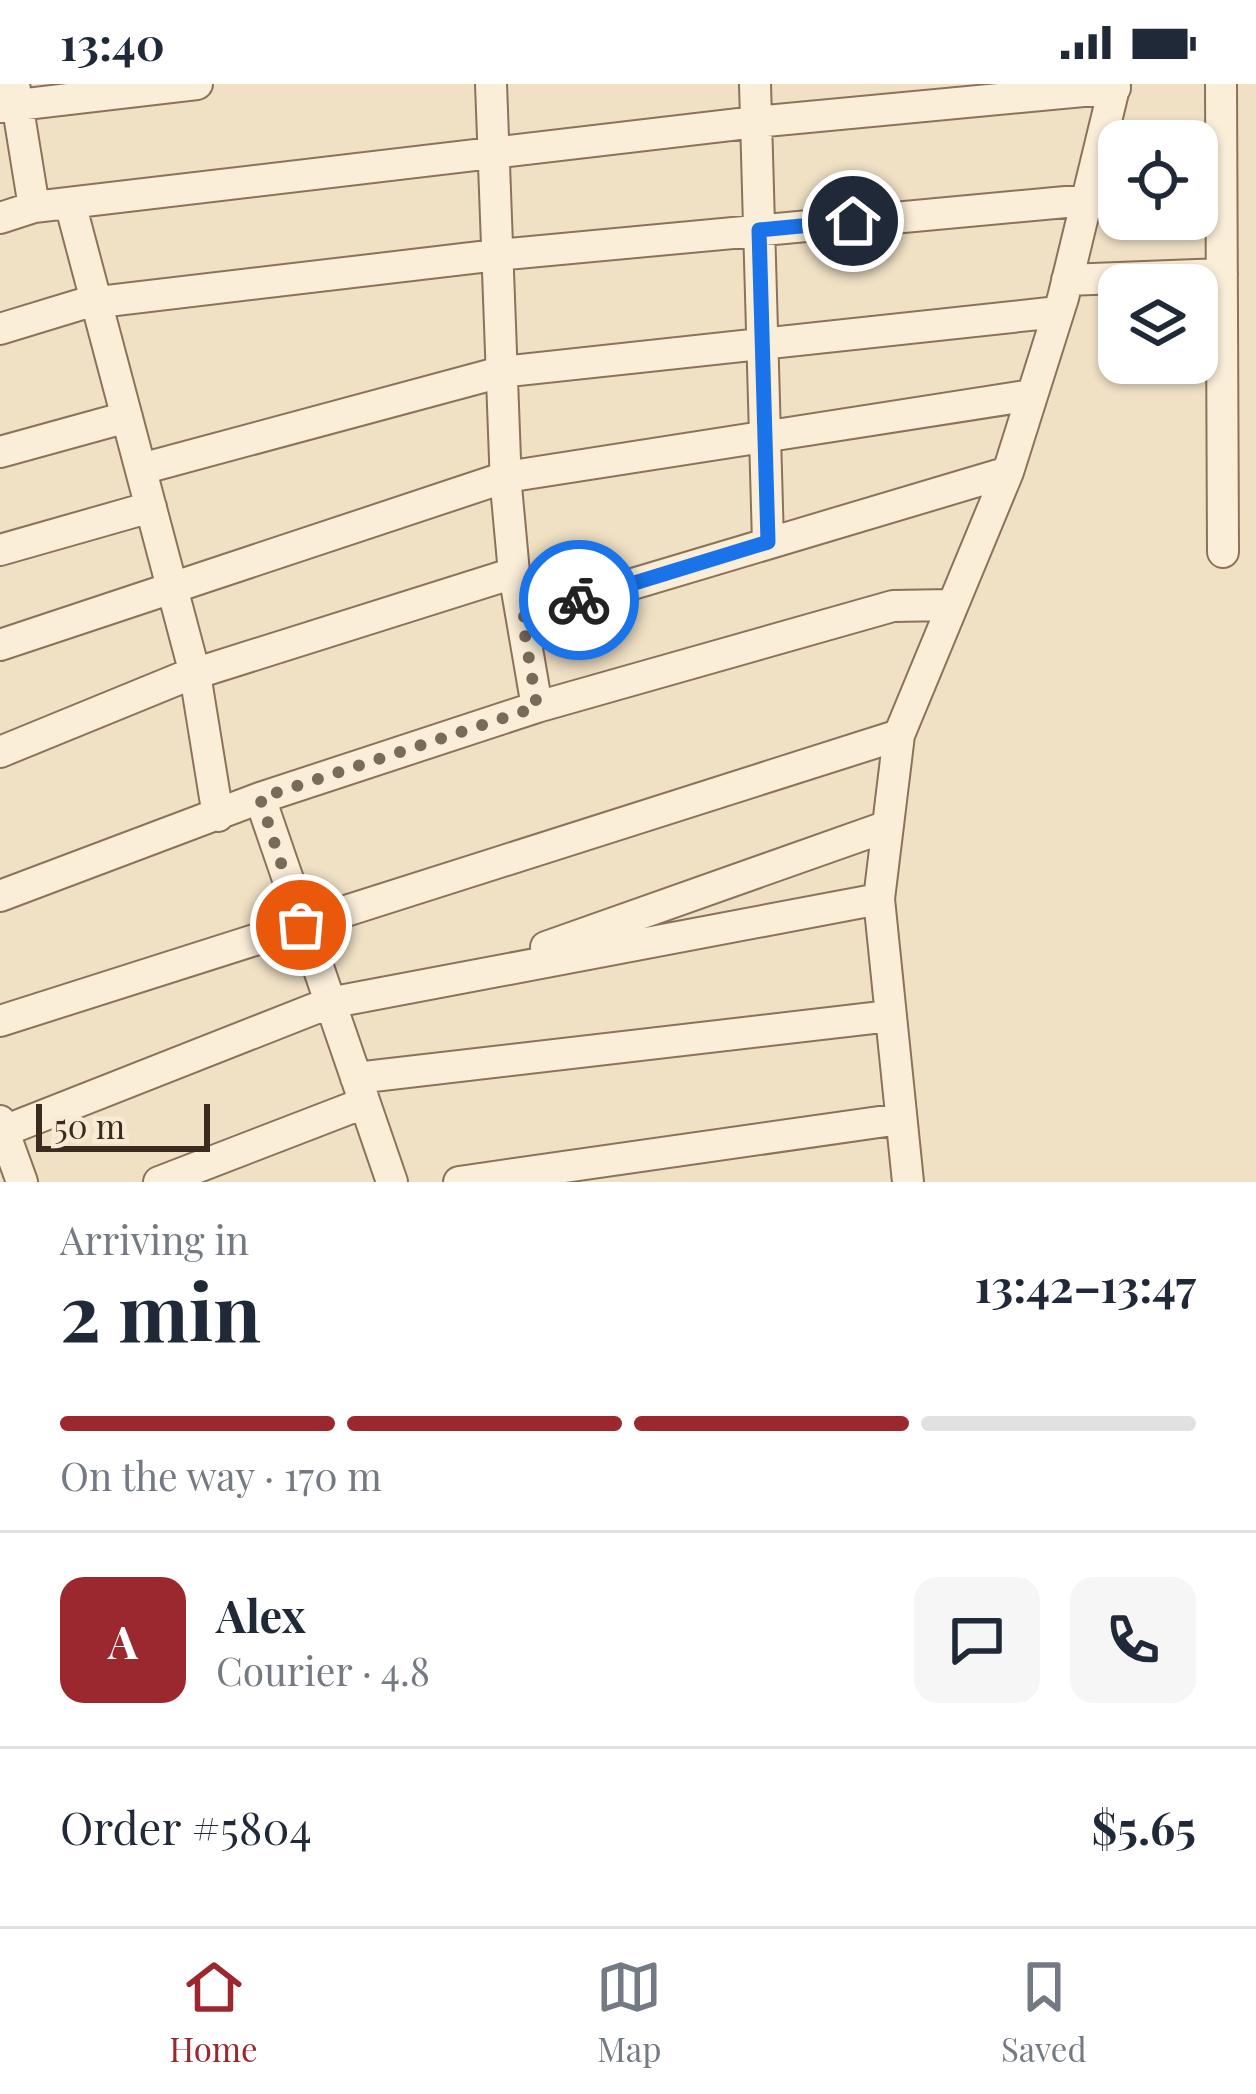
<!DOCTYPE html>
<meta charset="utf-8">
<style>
body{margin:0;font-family:"Playfair Display",serif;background:#f6f6f7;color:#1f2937;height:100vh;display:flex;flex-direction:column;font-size:45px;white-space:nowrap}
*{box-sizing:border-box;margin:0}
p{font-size:39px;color:#747a83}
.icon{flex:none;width:66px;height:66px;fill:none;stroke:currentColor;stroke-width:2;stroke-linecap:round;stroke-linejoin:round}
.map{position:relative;height:1098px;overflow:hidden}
.panel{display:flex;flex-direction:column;background:#fff;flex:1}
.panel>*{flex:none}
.controls{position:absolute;left:1098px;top:36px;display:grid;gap:24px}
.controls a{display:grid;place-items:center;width:120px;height:120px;border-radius:24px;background:#fff;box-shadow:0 3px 9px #0004;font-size:60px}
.scale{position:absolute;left:36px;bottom:30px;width:174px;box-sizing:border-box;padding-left:12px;border:6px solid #3b2b1e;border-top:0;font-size:33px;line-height:42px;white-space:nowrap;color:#3b2b1e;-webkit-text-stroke:9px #f7ebd4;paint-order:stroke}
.pin{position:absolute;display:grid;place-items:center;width:102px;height:102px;color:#fff;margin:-51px;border:6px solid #fff;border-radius:50%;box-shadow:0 3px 12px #0007}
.courier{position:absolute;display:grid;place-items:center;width:120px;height:120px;margin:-60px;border:9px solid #1a73e8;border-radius:50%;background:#fff;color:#222;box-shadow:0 3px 15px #0007}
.overview em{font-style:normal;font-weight:700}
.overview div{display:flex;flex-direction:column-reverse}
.overview{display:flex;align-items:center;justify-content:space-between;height:204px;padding:0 60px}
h1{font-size:78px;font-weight:700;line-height:90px}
.bar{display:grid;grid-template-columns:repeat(4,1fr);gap:18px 12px;align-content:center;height:144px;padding:0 60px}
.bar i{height:15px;border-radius:9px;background:#e0e1e3}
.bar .current{background:#9c282f}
.bar p{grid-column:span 4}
.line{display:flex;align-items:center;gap:30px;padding:0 60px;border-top:3px solid #e0e1e3}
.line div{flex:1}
.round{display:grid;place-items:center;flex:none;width:126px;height:126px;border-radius:24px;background:#f6f6f7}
.status{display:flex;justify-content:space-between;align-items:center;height:84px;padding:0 60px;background:#fff;direction:ltr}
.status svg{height:33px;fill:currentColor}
.tab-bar{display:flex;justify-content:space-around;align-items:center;height:168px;border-top:3px solid #e0e1e3;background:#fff;font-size:33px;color:#747a83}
.tab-bar a{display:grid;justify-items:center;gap:6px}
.tab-bar .current{color:#9c282f}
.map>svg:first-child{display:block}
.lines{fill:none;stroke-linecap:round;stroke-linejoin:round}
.minor-casing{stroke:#8b725a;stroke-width:34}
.minor{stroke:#faeed8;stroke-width:30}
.done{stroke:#7a6b58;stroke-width:12;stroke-dasharray:0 21.6}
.route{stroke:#1a73e8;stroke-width:15}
</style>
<div class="status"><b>13:40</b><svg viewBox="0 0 49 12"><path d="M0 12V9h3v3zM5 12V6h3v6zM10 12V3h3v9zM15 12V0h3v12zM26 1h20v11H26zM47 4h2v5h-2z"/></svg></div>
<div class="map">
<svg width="1256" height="1098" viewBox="0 0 1256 1098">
<rect width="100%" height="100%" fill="#f0e1c5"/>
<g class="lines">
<defs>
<path id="minor" d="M14,0L34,123
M491,0L506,402L514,489L537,623
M755,0L768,458
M1221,0L1223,468
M0,23L197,0
M70,119L195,590L218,732
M0,134L34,123L756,38L1115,4
M1067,196L1222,190
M0,245L82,220L497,171L1087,116
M0,368L127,333
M141,385L501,288L1058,228
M0,466L151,423
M522,533L1008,388
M0,561L506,393L1032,311
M0,668L181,594L514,489
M260,714L392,1098
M0,812L260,714L537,623L893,522L949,521
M546,863L888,742
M0,937L899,651
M356,994L890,932
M0,1037L22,1098
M4,1047L329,919L879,815
M159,1098L364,1019
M459,1098L900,1035
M908,1098L879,815L899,651L1008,388L1063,214L1115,0"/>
</defs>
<!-- minor casing -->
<use href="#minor" class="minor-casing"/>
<!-- minor -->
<use href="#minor" class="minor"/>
</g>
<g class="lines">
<!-- done -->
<path class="done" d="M301,841L260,714L537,623L522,533L579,516"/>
<!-- route -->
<path class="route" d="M579,516L768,458L759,146L853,137"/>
</g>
</svg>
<div class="controls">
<a><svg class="icon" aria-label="locate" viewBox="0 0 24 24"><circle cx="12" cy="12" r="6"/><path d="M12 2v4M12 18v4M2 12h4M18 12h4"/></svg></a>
<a><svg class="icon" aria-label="layers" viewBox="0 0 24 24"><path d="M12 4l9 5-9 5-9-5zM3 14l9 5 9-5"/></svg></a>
</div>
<div class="scale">50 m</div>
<div class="pin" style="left:301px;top:841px;background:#ea580c"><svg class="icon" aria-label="bag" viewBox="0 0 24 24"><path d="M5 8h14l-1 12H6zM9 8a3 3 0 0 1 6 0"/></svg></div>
<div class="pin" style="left:853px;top:137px;background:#1f2937"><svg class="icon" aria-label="home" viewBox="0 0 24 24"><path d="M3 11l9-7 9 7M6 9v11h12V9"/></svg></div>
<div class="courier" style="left:579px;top:516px"><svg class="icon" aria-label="bike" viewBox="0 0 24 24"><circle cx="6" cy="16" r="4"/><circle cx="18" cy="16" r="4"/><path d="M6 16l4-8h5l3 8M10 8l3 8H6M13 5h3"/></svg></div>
</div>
<section class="panel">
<div class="overview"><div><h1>2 min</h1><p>Arriving in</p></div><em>13:42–13:47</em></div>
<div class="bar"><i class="current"></i><i class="current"></i><i class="current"></i><i></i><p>On the way · 170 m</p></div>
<div class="line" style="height:216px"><b class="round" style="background:#9c282f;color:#fff">A</b><div><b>Alex</b><p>Courier · 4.8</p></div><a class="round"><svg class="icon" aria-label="chat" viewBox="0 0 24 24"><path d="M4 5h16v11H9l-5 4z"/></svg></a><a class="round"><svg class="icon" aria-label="phone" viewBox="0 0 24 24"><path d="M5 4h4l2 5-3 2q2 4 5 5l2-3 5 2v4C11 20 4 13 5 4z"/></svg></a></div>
<div class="line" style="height:156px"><div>Order #5804</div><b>$5.65</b></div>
</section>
<nav class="tab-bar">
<a class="current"><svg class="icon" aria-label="home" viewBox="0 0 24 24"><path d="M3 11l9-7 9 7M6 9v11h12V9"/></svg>Home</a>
<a><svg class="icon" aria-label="map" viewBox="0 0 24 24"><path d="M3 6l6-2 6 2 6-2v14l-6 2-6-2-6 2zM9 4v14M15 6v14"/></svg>Map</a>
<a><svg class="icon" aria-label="saved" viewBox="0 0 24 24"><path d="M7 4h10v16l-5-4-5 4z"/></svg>Saved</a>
</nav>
